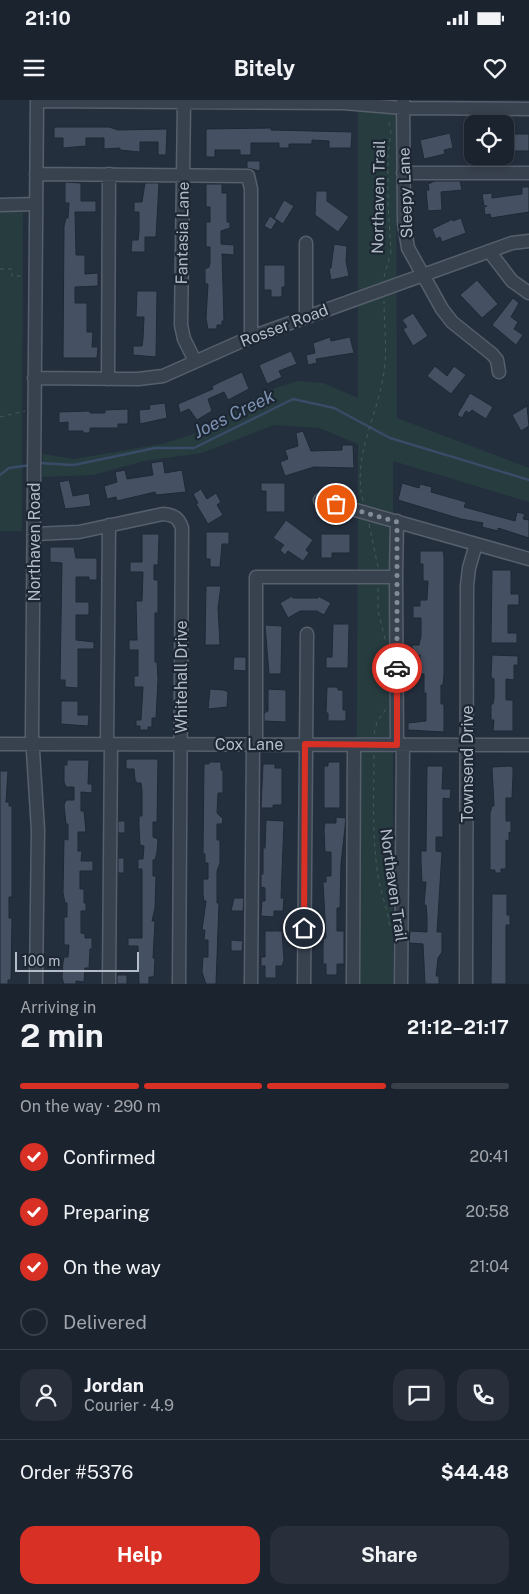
<!DOCTYPE html>
<meta charset="utf-8">
<style>
body{margin:0;font-family:"Public Sans",sans-serif;background:#282f3a;color:#f1f3f6;height:100vh;display:flex;flex-direction:column;font-size:19px;white-space:nowrap}
*{box-sizing:border-box;margin:0}
p{font-size:16px;color:#a0a4aa}
.icon{flex:none;width:28px;height:28px;fill:none;stroke:currentColor;stroke-width:2;stroke-linecap:round;stroke-linejoin:round}
.map{position:relative;height:884px;overflow:hidden}
.panel{display:flex;flex-direction:column;background:#1b232e;flex:1}
.panel>*{flex:none}
.buttons{position:absolute;left:464px;top:15px;display:grid;gap:10px}
.buttons a{display:grid;place-items:center;width:50px;height:50px;border-radius:10px;background:#1b232e;box-shadow:0 2px 8px #0003,0 0 0 1px #39404a;font-size:25px}
.scale{position:absolute;left:15px;bottom:12px;width:124px;box-sizing:border-box;padding-left:5px;border:2px solid #b4bcc9;border-top:0;font-size:14px;line-height:18px;white-space:nowrap;color:#b4bcc9;-webkit-text-stroke:4px #1d2633;paint-order:stroke}
.pin{position:absolute;display:grid;place-items:center;width:42px;height:42px;color:#fff;margin:-21px;border:2px solid #fff;border-radius:50%;box-shadow:0 1px 5px #0007}
.courier{position:absolute;display:grid;place-items:center;width:50px;height:50px;margin:-25px;border:4px solid #d93025;border-radius:50%;background:#fff;color:#222;box-shadow:0 1px 6px #0007}
.head em{font-style:normal;font-weight:700}
.head div{display:flex;flex-direction:column-reverse}
.head{display:flex;align-items:center;justify-content:space-between;height:85px;padding:0 20px}
h1{font-size:32px;font-weight:700;line-height:38px}
.bar{display:grid;grid-template-columns:repeat(4,1fr);gap:8px 5px;align-content:center;height:60px;padding:0 20px}
.bar i{height:6px;border-radius:4px;background:#39404a}
.bar .on{background:#d93025}
.bar p{grid-column:span 4}
.line{display:flex;align-items:center;gap:12px;padding:0 20px;border-top:1px solid #39404a}
.line div{flex:1}
.round{display:grid;place-items:center;flex:none;width:52px;height:52px;border-radius:15px;background:#282f3a}
ol{padding:0 20px;list-style:none}
li{display:flex;align-items:center;gap:15px;height:55px}
li p{margin-inline-start:auto}
li .icon{padding:5px;border-radius:50%;background:#d93025;color:#fff;stroke-width:4}
li:last-child{color:#a0a4aa}
li i{width:28px;height:28px;border:2px solid #39404a;border-radius:50%}
.cta{display:flex;gap:10px;margin-top:auto;padding:10px 20px}
.cta a{flex:1;height:58px;border-radius:15px;background:#d93025;color:#fff;font-size:20px;font-weight:700;line-height:58px;text-align:center}
.cta a+a{background:#282f3a;color:#f1f3f6}
.status{display:flex;justify-content:space-between;align-items:center;height:35px;padding:0 25px;background:#1b232e;direction:ltr}
.status svg{height:14px;fill:currentColor}
header{display:flex;justify-content:space-between;align-items:center;height:65px;padding:0 20px;background:#1b232e;font-size:22px;font-weight:700}
.map>svg:first-child{display:block}
.green{fill:#263c3f}
.lines{fill:none;stroke-linecap:round;stroke-linejoin:round}
.stream{stroke:#394c67;stroke-width:2.5}
.building{fill:#455162;stroke:#1f2835}
.minor-casing{stroke:#565f6c;stroke-width:15}
.path{stroke:#44595c;stroke-width:1;stroke-dasharray:4 4;stroke-linecap:butt}
.minor{stroke:#38414e;stroke-width:12}
.done{stroke:#828b98;stroke-width:5;stroke-dasharray:0 9}
.route{stroke:#d93025;stroke-width:6}
.labels{text-anchor:middle;stroke-width:4.5;stroke-linejoin:round;paint-order:stroke}
.street-label{font-size:16px;fill:#b4bcc9;stroke:#1d2633}
.water-label{font-size:18px;font-style:italic;fill:#7c92b1;stroke:#1d2633}
</style>
<div class="status"><b>21:10</b><svg viewBox="0 0 49 12"><path d="M0 12V9h3v3zM5 12V6h3v6zM10 12V3h3v9zM15 12V0h3v12zM26 1h20v11H26zM47 4h2v5h-2z"/></svg></div>
<header><svg class="icon" aria-label="menu" viewBox="0 0 24 24"><path d="M4 6h16M4 12h16M4 18h16"/></svg>Bitely<svg class="icon" aria-label="heart" viewBox="0 0 24 24"><path d="M12 20l-8-8c-3-5 5-10 8-4 3-6 11-1 8 4z"/></svg></header>
<div class="map">
<svg width="529" height="884" viewBox="0 0 529 884">
<rect width="100%" height="100%" fill="#242f3e"/>
<!-- green -->
<path class="green" d="M358,0H396L397,318L529,368V402L393,361V884H356L358,344L319,328L274,325L202,353L144,361L93,375L42,377L43,354L74,359L162,344L203,331L266,291L297,281L323,283L358,298Z
M0,109H23L22,431H0Z"/>
<g class="lines">
<!-- stream -->
<path class="stream" d="M39,363L74,365L155,348H194L293,299L334,308L390,338L529,380
M0,375L9,368L31,365"/>
</g>
<!-- building -->
<path class="building" d="M54,27H109L118,30L167,29L166,55H158V42H140V52L120,50V48L104,49V38H86V46L63,48V38H54Z
M271,28V30L352,32L351,48H329V41L312,40V44H289V48H279V43H251V55H240V50H215V57H206V29Z
M450,33L453,48L444,50L445,54L424,59L420,40Z
M465,33H472V44H465Z
M507,34H529V51H507Z
M247,61H260V71L247,68Z
M435,81H460L462,90L441,92L442,110L428,111L426,90H429L428,84Z
M65,82L81,83V101H96V112H75L76,155H85V174L98,173V186L75,187V203H87V232H93L92,247H98L97,258H63L64,126L66,118H68L69,103H65Z
M145,83H159L156,137H145V152H131L132,140H138L139,132V112H134V102H142Z
M206,84H222V93H227V122H230V128L221,131V144L234,145V155L222,154L224,221H222V225H217V229H208L206,219L208,184H205V169L209,167L210,163V147H206V122H210V107H206Z
M522,87H529V112L491,118L490,114L485,115L484,107L487,106H484L482,94L492,93V98L522,94Z
M316,91H327V101L349,117L338,132L315,115Z
M284,100L294,106L283,124L274,118Z
M270,116L277,121L271,130L264,126Z
M461,118L466,133L442,142L440,137L436,139L432,129L453,119V121Z
M334,144L347,146L346,161L349,176L331,180L329,169L331,168Z
M264,165H285V187H282V197H271V190H264Z
M477,180L498,204L482,218L460,195Z
M137,191H157L156,257L133,255V246H142L143,239L144,217H136Z
M513,198L519,203L511,217L518,222L514,229L523,235L516,245L492,225Z
M413,213L428,236L413,246L403,229L407,227L402,220Z
M330,237L331,241L350,237L354,253L316,259L317,263L308,265L306,255L315,253L313,243Z
M291,251L297,264L279,271L282,277L267,284L259,265Z
M435,266L447,276L454,266L466,275L451,294L427,276Z
M242,272L249,289L228,300L224,292L208,299L212,311L197,320L189,309L180,313L178,304L213,289L212,286L222,281Z
M470,293L493,307L486,319L472,310L469,313L466,311L462,318L457,315Z
M165,303L167,318L140,324L139,310L150,309L149,305Z
M527,306L529,326L521,331L512,315Z
M128,309V324H118V328H90V333H83V331H68V322L59,323V312L90,311V313H105V310Z
M303,331L311,351L342,350V345H353L354,368L314,367L285,376L280,362L288,359L285,350L298,346L296,333Z
M163,361L165,373L182,370L186,392L156,395L155,392L117,401L116,397L107,399L104,386L117,382L115,372L125,370L127,379L153,375L151,363Z
M69,380L73,396L89,393L91,406L65,409L59,382Z
M261,383H285V412H266V391H261Z
M402,383L419,388L420,384L432,387L431,392L466,402L464,407L515,421L517,412L525,414L523,419L529,420V438L498,428V431L482,427L483,423L461,419L398,400Z
M201,389L207,399L216,393L221,402L217,405L223,415L208,424L196,404L198,403L193,394Z
M286,420L313,440L306,450L309,453L303,461L288,451L285,455L280,450L284,445L273,438Z
M206,432H229V444H222L220,467H210V459H206Z
M142,434H159L158,465H154V480H158V513H155V562H157L158,579L156,618H152V627H148V630H140V626H136V620H141L143,587H134V576H138V550H129V540H137L136,501H142L143,472H130V462H142Z
M321,434H350V453H332V458H321Z
M50,447H74L76,458H97V480H89V477H76V502H89V515H76V540L94,542V549H78V588L65,587V580H60L62,463L50,462Z
M420,451H443L444,457V575L443,585H441V604H444V632L408,630V623L426,621V593H424V574H420V555H412V545H419L421,536V518H413V506H420V500H427L428,481H423V464H420Z
M492,470H511V494H519V505H508V533H517V543H491Z
M206,486H221L218,508L220,545H205Z
M292,496L293,498H318V496L331,503L324,515L317,511H300L288,518L280,503Z
M333,524H349L348,568H326V557H332Z
M265,525L282,526L281,574H269Z
M492,555L518,556V565H514V580L506,579V600H513V631H493L494,620H491V604H493L494,599V579L491,577Z
M234,557H246V571L233,570Z
M327,587H338V590H343V610H346V621H328V613H326Z
M210,589L224,590L228,592L227,607L208,609Z
M268,589L286,590V622L264,621V613L268,611Z
M61,601H78V615H89L88,626L61,624Z
M126,659H158L157,722H153V737L158,739L157,752L155,760H153V776H156L155,808L152,821H155L153,858H155L154,877H149V884H139L138,846H128V838H142V769H138V759H143L144,746L140,745L139,726V716H142V691L141,683H137L135,680L134,669H126Z
M67,660H89L88,684H92V693L81,692V711H84L86,732H78V751H82L81,761H93V771H80V789H84V803H86V811H81V833L85,834V838H92V849H90L89,868H85L84,882L76,881V884H64L62,878L63,862L64,857H68L69,845H64V817H67V803H65L63,793L64,739L68,740V724H66L64,705L66,700H74V687H66L64,682V665H67Z
M209,662H221V670H223V693H218L217,713L223,719L222,724H217V740H220V763L217,771V803H219L216,884H206L202,872L203,857H208V840H204L205,830H202L206,801H204L203,794V779H208V763H205V754H203L204,664H209Z
M328,662H340V708H324V666H328Z
M263,664H275V668H282V705H273V708H261Z
M427,666H443L442,689H451L450,699L443,698V737H436V751L442,752L437,832H442V852L438,858L436,876H439V884H425L423,844L409,843L410,831L427,832V815L426,805H424L426,782H422L421,761V751H426Z
M509,666L513,667V675L512,698H506V721H511V733L509,732V741L506,740V769H501V773H495V770H490V713L492,706H494L492,667Z
M0,671H8L6,702H9V706H12V797H9V818H12L11,880H8V884H0Z
M336,717L346,718L341,764L340,808H337V831H344V864H337V875H326V864H323V843L324,838H326L323,782H326V776H331V752H325L324,729L325,723H336Z
M266,720L284,721L281,798H284L283,811H274V817L261,816L262,801H265V788L261,787V774H263V748H265Z
M118,721H125V733H118Z
M118,758H124V773H118Z
M492,794H507V815H510V825H506V884H491Z
M234,798H244L243,811H231Z
M265,831H282L284,860L282,866H276V878H265V866H261V857H265Z
M231,840L243,841L242,851H231Z
M117,875H127V884H117Z"/>
<g class="lines">
<defs>
<path id="minor" d="M37,1L344,3L403,8L529,9
M403,1L404,123L408,148L442,209L452,222L492,254L497,260L499,272
M184,2L181,225L184,239L195,261
M403,73H529
M36,74L248,76L251,89V237
M0,105L36,104
M489,151L512,181L529,193
M306,216V143
M34,278L138,279L163,276L251,237L512,143L529,141
M108,279L109,74
M320,400L529,459
M34,434L79,432L163,414C174,415 179,418 182,428L179,884
M396,477L397,645
M0,644L529,645
M107,644L109,425
M256,644V477H396L397,421
M36,884L38,730L32,635L37,0
M109,884L111,644
M251,884L253,644
M304,884L307,534
M353,884L354,645
M401,884L403,645
M466,884L467,486L469,468L476,444"/>
</defs>
<!-- minor casing -->
<use href="#minor" class="minor-casing"/>
<!-- path -->
<path class="path" d="M0,169H12V176H25
M384,177L391,151L388,104V54L391,32L388,18
M0,317L25,311
M363,401C352,358 376,319 383,278C388,254 384,226 384,201
M369,424L378,467
M378,488V511L386,543
M374,634L377,622L386,609
M374,655C374,693 372,731 377,769C379,789 388,808 390,829"/>
<!-- minor -->
<use href="#minor" class="minor"/>
</g>
<g class="lines">
<!-- done -->
<path class="done" d="M336,404L397,422V568"/>
<!-- route -->
<path class="route" d="M304,828L305,644L397,645V568"/>
</g>
<g class="labels">
<!-- street labels -->
<g class="street-label">
<text transform="translate(405 93) rotate(-92)" y="6">Sleepy Lane</text>
<text transform="translate(378 97) rotate(-89)" y="6">Northaven Trail</text>
<text transform="translate(182 133) rotate(-89)" y="6">Fantasia Lane</text>
<text transform="translate(284 225) rotate(-21)" y="6">Rosser Road</text>
<text transform="translate(34 442) rotate(-90)" y="6">Northaven Road</text>
<text transform="translate(181 577) rotate(-90)" y="6">Whitehall Drive</text>
<text x="249" y="650">Cox Lane</text>
<text transform="translate(467 664) rotate(-90)" y="6">Townsend Drive</text>
<text transform="translate(394 785) rotate(82)" y="6">Northaven Trail</text>
</g>
<!-- water labels -->
<g class="water-label">
<text transform="translate(234 314) rotate(-26)" y="6">Joes Creek</text>
</g>
</g>
</svg>
<div class="buttons">
<a><svg class="icon" aria-label="locate" viewBox="0 0 24 24"><circle cx="12" cy="12" r="6"/><path d="M12 2v4M12 18v4M2 12h4M18 12h4"/></svg></a>
</div>
<div class="scale">100 m</div>
<div class="pin" style="left:336px;top:404px;background:#ea580c"><svg class="icon" aria-label="bag" viewBox="0 0 24 24"><path d="M5 8h14l-1 12H6zM9 8a3 3 0 0 1 6 0"/></svg></div>
<div class="pin" style="left:304px;top:828px;background:#1f2937"><svg class="icon" aria-label="home" viewBox="0 0 24 24"><path d="M3 11l9-7 9 7M6 9v11h12V9"/></svg></div>
<div class="courier" style="left:397px;top:568px"><svg class="icon" aria-label="car" viewBox="0 0 24 24"><path d="M5 17H2v-5l4-1 3-4h7l3 4 3 1v5h-3M9 17h6M6 11h13"/><circle cx="7" cy="17" r="2"/><circle cx="17" cy="17" r="2"/></svg></div>
</div>
<section class="panel">
<div class="head"><div><h1>2 min</h1><p>Arriving in</p></div><em>21:12–21:17</em></div>
<div class="bar"><i class="on"></i><i class="on"></i><i class="on"></i><i></i><p>On the way · 290 m</p></div>
<ol>
<li><svg class="icon" aria-label="check" viewBox="0 0 24 24"><path d="M5 12l5 5 9-10"/></svg>Confirmed<p>20:41</p></li>
<li><svg class="icon" aria-label="check" viewBox="0 0 24 24"><path d="M5 12l5 5 9-10"/></svg>Preparing<p>20:58</p></li>
<li><svg class="icon" aria-label="check" viewBox="0 0 24 24"><path d="M5 12l5 5 9-10"/></svg>On the way<p>21:04</p></li>
<li><i></i>Delivered</li>
</ol>
<div class="line" style="height:90px"><a class="round"><svg class="icon" aria-label="person" viewBox="0 0 24 24"><circle cx="12" cy="8" r="4"/><path d="M4 21q1-7 8-7t8 7"/></svg></a><div><b>Jordan</b><p>Courier · 4.9</p></div><a class="round"><svg class="icon" aria-label="chat" viewBox="0 0 24 24"><path d="M4 5h16v11H9l-5 4z"/></svg></a><a class="round"><svg class="icon" aria-label="phone" viewBox="0 0 24 24"><path d="M5 4h4l2 5-3 2q2 4 5 5l2-3 5 2v4C11 20 4 13 5 4z"/></svg></a></div>
<div class="line" style="height:65px"><div>Order #5376</div><b>$44.48</b></div>
<div class="cta"><a>Help</a><a>Share</a></div>
</section>
